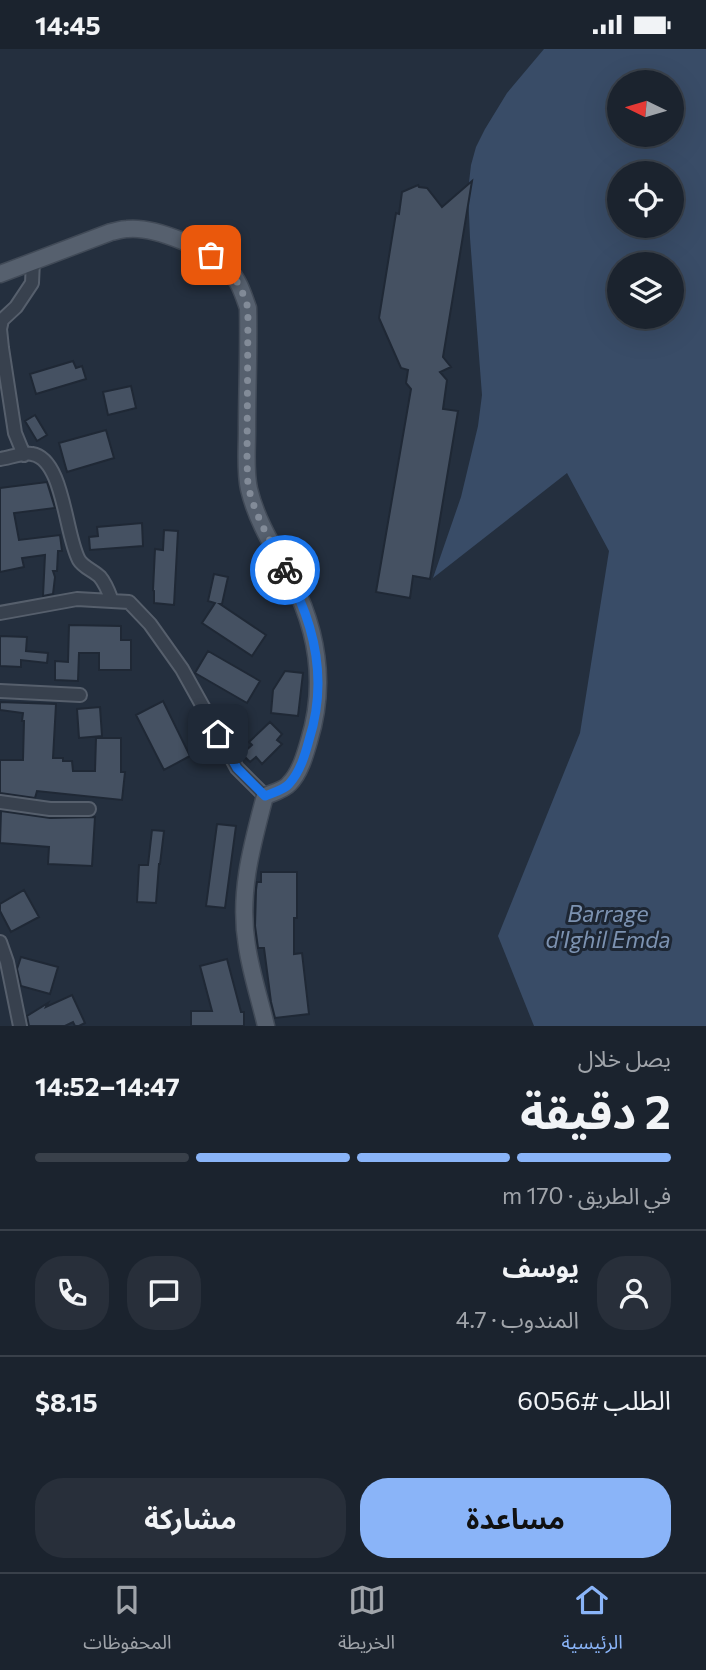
<!DOCTYPE html>
<html lang="ar">
<meta charset="utf-8">
<style>
body{margin:0;font-family:Commissioner,"Noto Sans Arabic",sans-serif;background:#282f3a;color:#f1f3f6;direction:rtl;height:100vh;display:flex;flex-direction:column;font-size:26px;white-space:nowrap}
*{box-sizing:border-box;margin:0}
p{font-size:23px;color:#a0a4aa}
.icon{flex:none;width:38px;height:38px;fill:none;stroke:currentColor;stroke-width:2;stroke-linecap:round;stroke-linejoin:round}
.map{position:relative;height:977px;overflow:hidden;direction:ltr}
.details{display:flex;flex-direction:column;background:#1b232e;flex:1}
.details>*{flex:none}
.needle{width:46px;rotate:275deg}
.fabs{position:absolute;left:607px;top:21px;display:grid;gap:14px}
.fabs a{display:grid;place-items:center;width:77px;height:77px;border-radius:50%;background:#1b232e;box-shadow:0 7px 28px #0002,0 0 0 2px #39404a;font-size:35px}
.pin{position:absolute;display:grid;place-items:center;width:60px;height:60px;color:#fff;margin:-30px;border-radius:14px;box-shadow:0 4px 10px #0006}
.courier{position:absolute;display:grid;place-items:center;width:70px;height:70px;margin:-35px;border:5px solid #1a73e8;border-radius:50%;background:#fff;color:#222;box-shadow:0 2px 9px #0007}
.head em{font-style:normal;font-weight:700}
.head div{display:flex;flex-direction:column-reverse}
.head{display:flex;align-items:center;justify-content:space-between;height:119px;padding:0 35px}
h1{font-size:46px;font-weight:700;line-height:52px}
.bar{display:grid;grid-template-columns:repeat(4,1fr);gap:10px 7px;align-content:center;height:84px;padding:0 35px}
.bar i{height:9px;border-radius:5px;background:#39404a}
.bar .active{background:#8ab4f8}
.bar p{grid-column:span 4}
.line{display:flex;align-items:center;gap:18px;padding:0 35px;border-top:2px solid #39404a}
.line div{flex:1}
.round{display:grid;place-items:center;flex:none;width:74px;height:74px;border-radius:28px;background:#282f3a}
.primary-button{display:flex;gap:14px;margin-top:auto;padding:14px 35px}
.primary-button a{flex:1;height:80px;border-radius:28px;background:#8ab4f8;color:#111;font-size:28px;font-weight:700;line-height:80px;text-align:center}
.primary-button a+a{background:#282f3a;color:#f1f3f6}
.status{display:flex;justify-content:space-between;align-items:center;height:49px;padding:0 35px;background:#1b232e;direction:ltr}
.status svg{height:19px;fill:currentColor}
.dock{display:flex;justify-content:space-around;align-items:center;height:98px;border-top:2px solid #39404a;background:#1b232e;font-size:19px;color:#a0a4aa}
.dock a{display:grid;justify-items:center;gap:4px}
.dock .active{color:#8ab4f8}
.map>svg:first-child{display:block}
.water{fill:#394c67;fill-rule:evenodd}
.building{fill:#455162;stroke:#1f2835;stroke-width:2}
.lines{fill:none;stroke-linecap:round;stroke-linejoin:round}
.minor-casing{stroke:#565f6c;stroke-width:16}
.major-casing{stroke:#414a57;stroke-width:19}
.minor{stroke:#38414e;stroke-width:12}
.major{stroke:#56606e;stroke-width:16}
.done{stroke:#828b98;stroke-width:7;stroke-dasharray:0 12.6}
.route{stroke:#1a73e8;stroke-width:9}
.labels{text-anchor:middle;stroke-width:6;stroke-linejoin:round;paint-order:stroke}
.water-label{font-size:23px;font-style:italic;fill:#7c92b1;stroke:#1d2633}
</style>
<div class="status"><b>14:45</b><svg viewBox="0 0 49 12"><path d="M0 12V9h3v3zM5 12V6h3v6zM10 12V3h3v9zM15 12V0h3v12zM26 1h20v11H26zM47 4h2v5h-2z"/></svg></div>
<div class="map">
<svg width="706" height="977" viewBox="0 0 706 977">
<rect width="100%" height="100%" fill="#242f3e"/>
<!-- water -->
<path class="water" d="M544,0H706V977H534L498,887L580,684L609,502L567,424L433,529L461,448L478,377L482,346L470,189L468,142L471,116L476,98L485,80L507,44ZM620,33H672V86H620ZM620,124H672V177H620ZM620,215H672V268H620Z"/>
<!-- building -->
<path class="building" d="M472,132L443,308L451,318L440,323L447,331L443,360L458,362L430,530L413,527L410,549L376,543L411,340L406,334L408,321L401,319L379,269L396,164L399,165L402,143L418,136L419,138L427,139L442,158Z
M73,312L76,319L82,317L86,330L36,345L30,325Z
M131,337L136,359L108,366L103,343Z
M35,366L47,386L37,392L25,372Z
M106,381L114,409L67,423L59,394Z
M47,433L55,459L14,464L19,491L60,486L62,502H58L57,522H53L55,528L53,545L43,547L45,506L22,509L24,518L0,523V439Z
M142,474L143,497L90,501L89,488L98,487L97,478Z
M164,481L178,482L174,556L154,554V542L153,541L155,500L163,501Z
M214,525L228,528L222,555H220L266,586L252,607L202,574L215,554L208,552Z
M69,576L121,577V591H131V621H99V604H79L78,632L55,631V612L68,613Z
M0,587L27,588L26,602L48,604L47,614L21,611V618L0,617Z
M208,602L260,632L247,654L195,624Z
M285,622L303,624L298,667L271,664L273,641Z
M163,652L190,707L164,721L136,666Z
M0,653L56,655L53,709H63V712H72L73,722H95L96,689H121V723H125L122,751L37,742L35,749L0,744V711H23L24,672H22L23,664L0,661Z
M100,658L102,687L79,689L77,660Z
M270,673L282,685L277,691L282,695L262,715L256,708L250,713L242,705L252,696L249,693Z
M1,762L50,769L95,768L92,817L48,815L49,798L0,794Z
M217,775L236,777L225,859L206,857Z
M152,781L164,782L160,815H159L156,854L137,853L139,816H148Z
M261,823H297V869H294V905L302,904L309,965L275,969L271,953L264,899H258L255,877L256,841L257,833H261Z
M24,841L39,868L11,883L0,862V855Z
M21,908L58,918L50,945L21,937L17,920Z
M227,910L241,963H244V977H191V962H212L200,917Z
M72,946L85,974L79,977H75L73,973L65,977H29L27,967L48,954L46,958Z"/>
<g class="lines">
<defs>
<path id="minor" d="M24,406L15,384L2,299L0,280L2,271L16,258L32,234L33,212
M0,410C8,409 25,403 32,405C64,410 65,486 79,511C83,518 94,522 100,528C106,535 109,544 112,552
M0,564L77,550L129,553L150,575L182,620L237,719L265,747
M0,642L80,646
M0,753L50,760H89
M0,893L7,913L20,977"/>
<path id="major" d="M0,225L111,183C116,182 122,180 127,180C154,177 210,200 228,220C239,231 243,245 248,259C249,300 247,341 247,382C247,401 245,422 249,440C257,474 276,502 292,532C318,583 326,637 309,692C305,706 300,724 289,735C284,741 272,744 265,747C252,796 238,845 247,897C251,924 260,951 266,977"/>
</defs>
<!-- minor casing -->
<use href="#minor" class="minor-casing"/>
<!-- major casing -->
<use href="#major" class="major-casing"/>
<!-- minor -->
<use href="#minor" class="minor"/>
<!-- major -->
<use href="#major" class="major"/>
</g>
<g class="lines">
<!-- done -->
<path class="done" d="M211,206C232,222 240,233 248,259L247,412L248,438L255,460L262,476L285,521"/>
<!-- route -->
<path class="route" d="M218,685L237,719L265,747C272,744 284,741 289,735C300,723 305,706 309,691C328,632 315,574 285,521"/>
</g>
<g class="labels">
<!-- water labels -->
<g class="water-label">
<text x="608" y="873">Barrage<tspan x="608" dy="26">d'Ighil Emda</tspan></text>
</g>
</g>
</svg>
<div class="fabs">
<a><svg class="needle" viewBox="-14 -14 28 28"><path d="M0-13l5 13h-10z" fill="#e53935"/><path d="M0 13l5-13h-10z" fill="#a0a4aa"/></svg></a>
<a><svg class="icon" aria-label="locate" viewBox="0 0 24 24"><circle cx="12" cy="12" r="6"/><path d="M12 2v4M12 18v4M2 12h4M18 12h4"/></svg></a>
<a><svg class="icon" aria-label="layers" viewBox="0 0 24 24"><path d="M12 4l9 5-9 5-9-5zM3 14l9 5 9-5"/></svg></a>
</div>
<div class="pin" style="left:211px;top:206px;background:#ea580c"><svg class="icon" aria-label="bag" viewBox="0 0 24 24"><path d="M5 8h14l-1 12H6zM9 8a3 3 0 0 1 6 0"/></svg></div>
<div class="pin" style="left:218px;top:685px;background:#1f2937"><svg class="icon" aria-label="home" viewBox="0 0 24 24"><path d="M3 11l9-7 9 7M6 9v11h12V9"/></svg></div>
<div class="courier" style="left:285px;top:521px"><svg class="icon" aria-label="bike" viewBox="0 0 24 24"><circle cx="6" cy="16" r="4"/><circle cx="18" cy="16" r="4"/><path d="M6 16l4-8h5l3 8M10 8l3 8H6M13 5h3"/></svg></div>
</div>
<section class="details">
<div class="head"><div><h1>2 دقيقة</h1><p>يصل خلال</p></div><em>14:47–14:52</em></div>
<div class="bar"><i class="active"></i><i class="active"></i><i class="active"></i><i></i><p>في الطريق · 170 m</p></div>
<div class="line" style="height:126px"><a class="round"><svg class="icon" aria-label="person" viewBox="0 0 24 24"><circle cx="12" cy="8" r="4"/><path d="M4 21q1-7 8-7t8 7"/></svg></a><div><b>يوسف</b><p>المندوب · 4.7</p></div><a class="round"><svg class="icon" aria-label="chat" viewBox="0 0 24 24"><path d="M4 5h16v11H9l-5 4z"/></svg></a><a class="round"><svg class="icon" aria-label="phone" viewBox="0 0 24 24"><path d="M5 4h4l2 5-3 2q2 4 5 5l2-3 5 2v4C11 20 4 13 5 4z"/></svg></a></div>
<div class="line" style="height:91px"><div>الطلب #6056</div><b>$8.15</b></div>
<div class="primary-button"><a>مساعدة</a><a>مشاركة</a></div>
</section>
<nav class="dock">
<a class="active"><svg class="icon" aria-label="home" viewBox="0 0 24 24"><path d="M3 11l9-7 9 7M6 9v11h12V9"/></svg>الرئيسية</a>
<a><svg class="icon" aria-label="map" viewBox="0 0 24 24"><path d="M3 6l6-2 6 2 6-2v14l-6 2-6-2-6 2zM9 4v14M15 6v14"/></svg>الخريطة</a>
<a><svg class="icon" aria-label="saved" viewBox="0 0 24 24"><path d="M7 4h10v16l-5-4-5 4z"/></svg>المحفوظات</a>
</nav>
